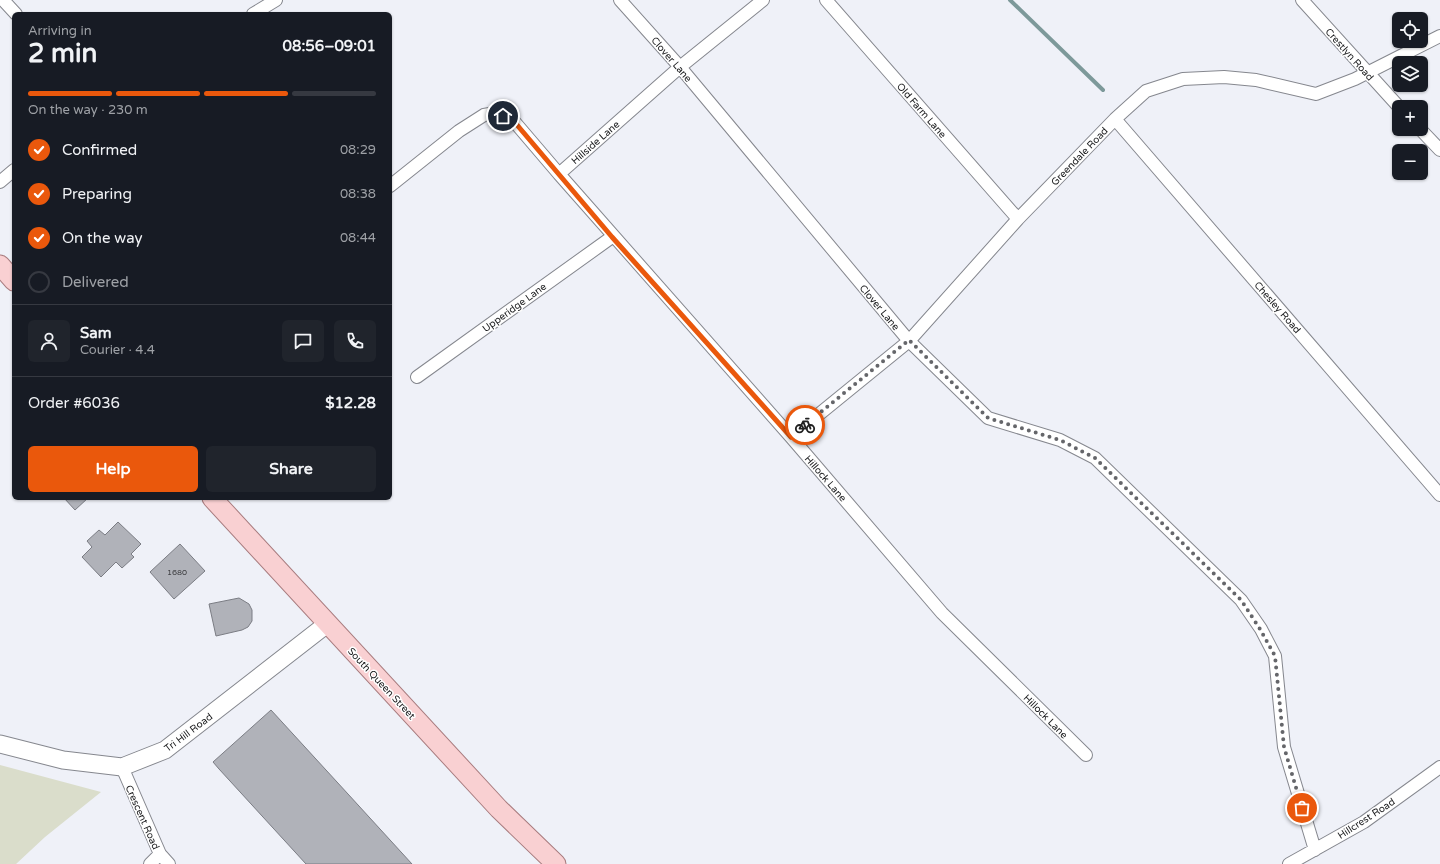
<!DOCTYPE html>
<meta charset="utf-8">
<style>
body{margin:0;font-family:"Varela Round",sans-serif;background:#20242c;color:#f1f3f6;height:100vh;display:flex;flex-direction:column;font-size:15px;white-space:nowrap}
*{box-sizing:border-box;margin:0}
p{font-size:13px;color:#9ea1a6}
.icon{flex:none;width:22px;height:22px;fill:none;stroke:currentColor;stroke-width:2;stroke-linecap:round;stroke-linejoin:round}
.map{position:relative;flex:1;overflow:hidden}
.drawer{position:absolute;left:12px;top:12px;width:380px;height:488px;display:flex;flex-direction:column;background:#171b24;border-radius:6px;box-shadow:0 1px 3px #0004}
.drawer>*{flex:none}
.controls{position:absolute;left:1392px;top:12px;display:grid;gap:8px}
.controls a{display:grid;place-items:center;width:36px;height:36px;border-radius:6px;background:#171b24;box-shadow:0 1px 3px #0004;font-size:20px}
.pin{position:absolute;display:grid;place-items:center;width:34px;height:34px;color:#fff;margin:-17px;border:2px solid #fff;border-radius:50%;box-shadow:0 1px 4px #0007}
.courier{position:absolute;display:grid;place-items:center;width:40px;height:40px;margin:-20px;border:3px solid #ea580c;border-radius:50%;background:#fff;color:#222;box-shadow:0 1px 5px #0007}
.overview em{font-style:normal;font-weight:700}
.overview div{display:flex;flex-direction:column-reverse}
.overview{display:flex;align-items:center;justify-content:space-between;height:68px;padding:0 16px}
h1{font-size:26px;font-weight:700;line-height:30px}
.bar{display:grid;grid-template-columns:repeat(4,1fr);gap:6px 4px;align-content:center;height:48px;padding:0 16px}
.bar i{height:5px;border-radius:3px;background:#363941}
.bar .selected{background:#ea580c}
.bar p{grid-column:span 4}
.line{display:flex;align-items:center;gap:10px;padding:0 16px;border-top:1px solid #363941}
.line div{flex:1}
.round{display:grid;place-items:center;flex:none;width:42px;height:42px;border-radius:6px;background:#20242c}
ol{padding:0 16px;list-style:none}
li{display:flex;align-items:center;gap:12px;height:44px}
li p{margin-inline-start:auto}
li .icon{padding:4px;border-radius:50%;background:#ea580c;color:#fff;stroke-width:4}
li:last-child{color:#9ea1a6}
li i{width:22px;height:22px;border:2px solid #363941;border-radius:50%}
.button{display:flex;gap:8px;margin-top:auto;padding:8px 16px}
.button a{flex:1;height:46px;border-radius:6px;background:#ea580c;color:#fff;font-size:16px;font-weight:700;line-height:46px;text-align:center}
.button a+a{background:#20242c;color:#f1f3f6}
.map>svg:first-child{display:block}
.green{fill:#daddcb}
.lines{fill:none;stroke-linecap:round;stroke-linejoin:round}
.stream{stroke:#7d999a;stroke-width:4}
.building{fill:#b0b2b9;stroke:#7b7d84}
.street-casing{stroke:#85878e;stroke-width:14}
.secondary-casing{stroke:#85878e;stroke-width:19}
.primary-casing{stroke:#a87c7f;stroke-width:21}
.street{stroke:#fff;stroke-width:12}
.secondary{stroke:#fff;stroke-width:17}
.primary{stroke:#f9d0d2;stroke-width:19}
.done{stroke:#65666a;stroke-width:4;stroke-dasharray:0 7.2}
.route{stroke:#ea580c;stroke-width:5}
.labels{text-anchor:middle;stroke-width:3;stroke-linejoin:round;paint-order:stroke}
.number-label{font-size:8px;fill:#404144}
.street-label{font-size:10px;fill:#1a1b1d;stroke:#fff}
</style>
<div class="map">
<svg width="1440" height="864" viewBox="0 0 1440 864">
<rect width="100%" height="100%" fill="#eff1f8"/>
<!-- green -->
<path class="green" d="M0,765L101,792L45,837L16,864H0Z"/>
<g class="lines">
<!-- stream -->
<path class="stream" d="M1010,0L1103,90"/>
</g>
<!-- building -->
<path class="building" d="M64,498H88L75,510Z
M118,522L141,544L131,554L134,557L122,568L116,562L101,577L82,557L92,547L87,541L99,530L105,535Z
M180,544L205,571L174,599L150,572Z
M239,598L249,604L252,610V621L248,627L242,630L216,636L209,604Z
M271,710L348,794L412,864H306L219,769L213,762Z"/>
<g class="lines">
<defs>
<path id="street" d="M3,0L16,14
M620,0L680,67L909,341L988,418L1060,440L1095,458L1241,600L1261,629L1275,656L1284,747L1315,850
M826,0L1018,219
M1302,0L1399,107
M253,14L276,0
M1115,119L1440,495
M1420,129L1440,150
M559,174L791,437L942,613L1086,755
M0,182L14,170
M390,186L459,131L484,115L495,113L512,119L559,174L680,67L763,0
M417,377L612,237
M791,437L909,341L1018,219L1115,119L1146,91L1183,79L1224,77L1256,80L1316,94L1355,79L1440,36
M122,767L160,854L169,864
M150,864L160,854
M1289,864L1364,822L1440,767"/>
<path id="secondary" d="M0,744L63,760L122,767L165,750L327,624"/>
<path id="primary" d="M0,265L14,281
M212,498L499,809L556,864"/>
</defs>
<!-- street casing -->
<use href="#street" class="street-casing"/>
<!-- secondary casing -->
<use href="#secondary" class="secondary-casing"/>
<!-- primary casing -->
<use href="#primary" class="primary-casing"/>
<!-- street -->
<use href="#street" class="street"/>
<!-- secondary -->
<use href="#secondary" class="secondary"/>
<!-- primary -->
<use href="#primary" class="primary"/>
</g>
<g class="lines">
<!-- done -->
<path class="done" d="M805,425L909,340L988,418L1060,440L1095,458L1241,600L1260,629L1275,656L1284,747L1302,808"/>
<!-- route -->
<path class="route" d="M503,116L512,119L612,237L791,437L805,425"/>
</g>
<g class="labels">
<!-- number labels -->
<g class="number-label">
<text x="177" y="575">1680</text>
</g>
<!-- street labels -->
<g class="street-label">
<text transform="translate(1350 54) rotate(48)" y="4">Crestlyn Road</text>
<text transform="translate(672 59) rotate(49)" y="4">Clover Lane</text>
<text transform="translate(922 110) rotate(49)" y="4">Old Farm Lane</text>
<text transform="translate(595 142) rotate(-41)" y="4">Hillside Lane</text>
<text transform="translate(1079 156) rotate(-46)" y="4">Greendale Road</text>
<text transform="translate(514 307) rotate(-36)" y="4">Upperidge Lane</text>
<text transform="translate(880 307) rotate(50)" y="4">Clover Lane</text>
<text transform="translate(1278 307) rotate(49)" y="4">Chesley Road</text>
<text transform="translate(826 478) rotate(49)" y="4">Hillock Lane</text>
<text transform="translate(382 683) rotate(47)" y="4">South Queen Street</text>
<text transform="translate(1046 716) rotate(45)" y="4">Hillock Lane</text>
<text transform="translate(188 732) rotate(-37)" y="4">Tri Hill Road</text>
<text transform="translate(143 817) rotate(66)" y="4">Crescent Road</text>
<text transform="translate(1366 818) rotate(-33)" y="4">Hillcrest Road</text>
</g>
</g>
</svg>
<div class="controls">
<a><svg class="icon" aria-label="locate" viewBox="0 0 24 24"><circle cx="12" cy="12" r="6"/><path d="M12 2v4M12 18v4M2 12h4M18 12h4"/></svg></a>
<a><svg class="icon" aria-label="layers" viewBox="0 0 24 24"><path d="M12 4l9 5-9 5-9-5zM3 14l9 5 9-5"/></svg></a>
<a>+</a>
<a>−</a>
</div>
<div class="pin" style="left:1302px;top:808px;background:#ea580c"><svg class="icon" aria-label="bag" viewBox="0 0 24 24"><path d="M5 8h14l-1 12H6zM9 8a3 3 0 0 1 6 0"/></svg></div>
<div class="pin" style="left:503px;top:116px;background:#1f2937"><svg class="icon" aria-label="home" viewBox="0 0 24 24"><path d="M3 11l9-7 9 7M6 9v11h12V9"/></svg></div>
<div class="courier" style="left:805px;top:425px"><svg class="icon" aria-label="bike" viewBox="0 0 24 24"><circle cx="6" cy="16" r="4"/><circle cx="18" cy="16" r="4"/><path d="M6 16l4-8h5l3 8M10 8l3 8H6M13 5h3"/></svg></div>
<section class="drawer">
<div class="overview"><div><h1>2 min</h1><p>Arriving in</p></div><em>08:56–09:01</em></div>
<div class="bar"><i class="selected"></i><i class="selected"></i><i class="selected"></i><i></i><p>On the way · 230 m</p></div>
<ol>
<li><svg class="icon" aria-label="check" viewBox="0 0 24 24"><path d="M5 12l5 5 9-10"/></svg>Confirmed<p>08:29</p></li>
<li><svg class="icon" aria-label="check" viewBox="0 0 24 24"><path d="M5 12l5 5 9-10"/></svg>Preparing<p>08:38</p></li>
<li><svg class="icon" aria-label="check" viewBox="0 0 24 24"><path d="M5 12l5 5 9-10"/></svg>On the way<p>08:44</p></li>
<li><i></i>Delivered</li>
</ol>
<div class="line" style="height:72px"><a class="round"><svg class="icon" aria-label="person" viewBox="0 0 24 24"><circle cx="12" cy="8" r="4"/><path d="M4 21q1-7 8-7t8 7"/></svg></a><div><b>Sam</b><p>Courier · 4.4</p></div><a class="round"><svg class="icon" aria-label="chat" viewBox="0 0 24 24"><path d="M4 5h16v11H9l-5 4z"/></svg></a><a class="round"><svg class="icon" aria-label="phone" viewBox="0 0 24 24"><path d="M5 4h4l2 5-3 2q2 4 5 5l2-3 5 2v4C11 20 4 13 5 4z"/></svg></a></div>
<div class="line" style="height:52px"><div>Order #6036</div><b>$12.28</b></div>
<div class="button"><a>Help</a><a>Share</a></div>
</section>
</div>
